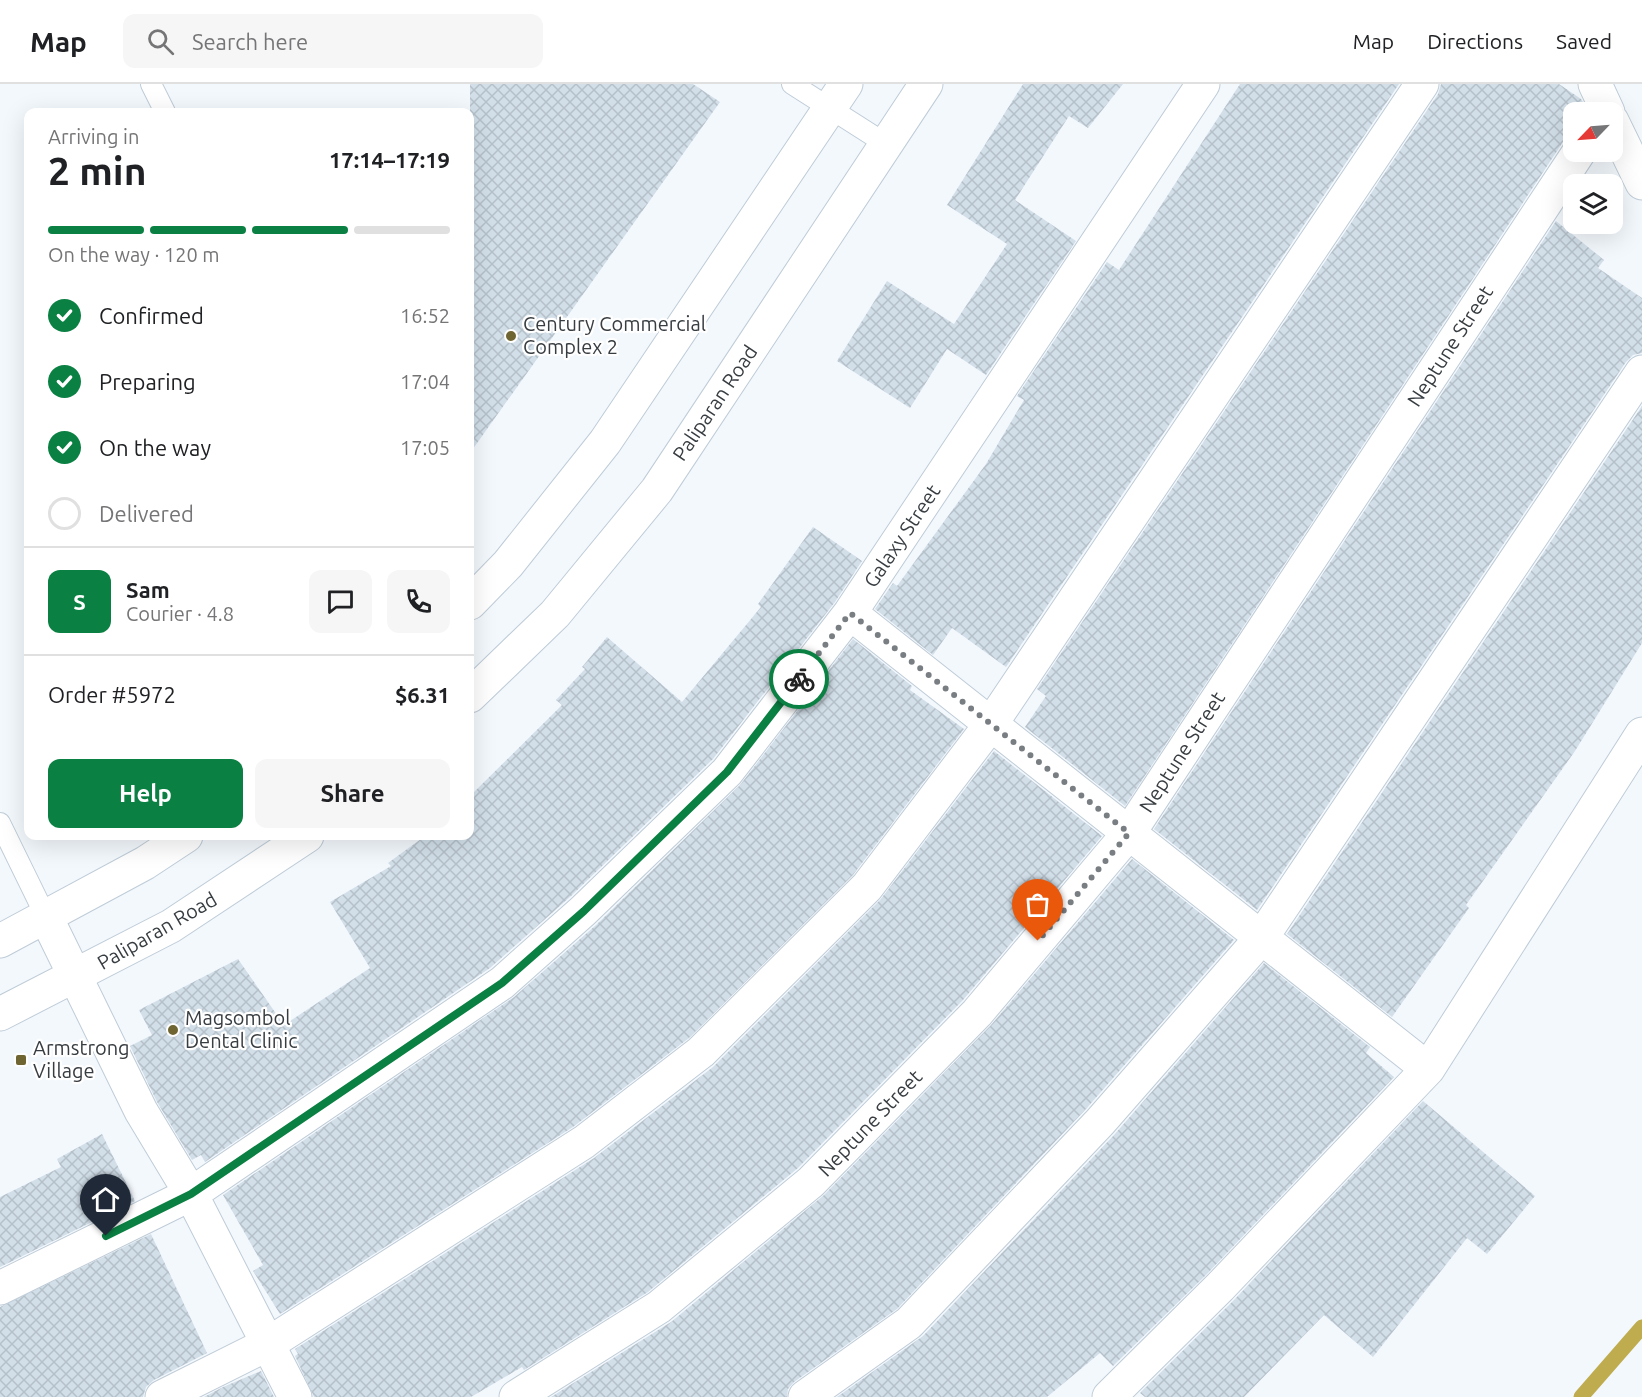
<!DOCTYPE html>
<meta charset="utf-8">
<style>
body{margin:0;font-family:Ubuntu,sans-serif;background:#f6f6f6;color:#202124;height:100vh;display:flex;flex-direction:column;font-size:22px;white-space:nowrap}
*{box-sizing:border-box;margin:0}
p{font-size:20px;color:#757577}
.icon{flex:none;width:33px;height:33px;fill:none;stroke:currentColor;stroke-width:2;stroke-linecap:round;stroke-linejoin:round}
.map{position:relative;flex:1;overflow:hidden}
.panel{position:absolute;left:24px;top:24px;width:450px;height:732px;display:flex;flex-direction:column;background:#fff;border-radius:12px;box-shadow:0 6px 24px #0002}
.panel>*{flex:none}
.needle{width:39px;rotate:245deg}
.tools{position:absolute;left:1563px;top:18px;display:grid;gap:12px}
.tools a{display:grid;place-items:center;width:60px;height:60px;border-radius:12px;background:#fff;box-shadow:0 6px 24px #0002;font-size:30px}
.pin{position:absolute;display:grid;place-items:center;width:51px;height:51px;color:#fff;margin:-62px -26px;border-radius:50% 50% 50% 0;rotate:-45deg;box-shadow:0 0 6px #0007}
.pin .icon{rotate:45deg}
.courier{position:absolute;display:grid;place-items:center;width:60px;height:60px;margin:-30px;border:4px solid #0b8043;border-radius:50%;background:#fff;color:#222;box-shadow:0 2px 8px #0007}
.summary em{font-style:normal;font-weight:700}
.summary div{display:flex;flex-direction:column-reverse}
.summary{display:flex;align-items:center;justify-content:space-between;height:102px;padding:0 24px}
h1{font-size:39px;font-weight:700;line-height:45px}
.bar{display:grid;grid-template-columns:repeat(4,1fr);gap:9px 6px;align-content:center;height:72px;padding:0 24px}
.bar i{height:8px;border-radius:4px;background:#e0e0e0}
.bar .selected{background:#0b8043}
.bar p{grid-column:span 4}
.line{display:flex;align-items:center;gap:15px;padding:0 24px;border-top:2px solid #e0e0e0}
.line div{flex:1}
.round{display:grid;place-items:center;flex:none;width:63px;height:63px;border-radius:12px;background:#f6f6f6}
ol{padding:0 24px;list-style:none}
li{display:flex;align-items:center;gap:18px;height:66px}
li p{margin-inline-start:auto}
li .icon{padding:6px;border-radius:50%;background:#0b8043;color:#fff;stroke-width:4}
li:last-child{color:#757577}
li i{width:33px;height:33px;border:3px solid #e0e0e0;border-radius:50%}
.button{display:flex;gap:12px;margin-top:auto;padding:12px 24px}
.button a{flex:1;height:69px;border-radius:12px;background:#0b8043;color:#fff;font-size:24px;font-weight:700;line-height:69px;text-align:center}
.button a+a{background:#f6f6f6;color:#202124}
header{display:flex;align-items:center;gap:36px;box-sizing:border-box;height:84px;padding:0 30px;background:#fff;border-bottom:2px solid #e0e0e0}
header strong{font-size:28px}
nav{display:flex;gap:33px;margin-inline-start:auto;font-size:21px}
.search{width:420px;height:54px;background:#f6f6f6;display:flex;align-items:center;gap:15px;box-sizing:border-box;padding:0 21px;border-radius:12px;color:#757577;font-size:22px}
.map>svg:first-child{display:block}
.lines{fill:none;stroke-linecap:round;stroke-linejoin:round}
.stream{stroke:#bfac4f;stroke-width:15}
.building{fill:url(#building-cross-hatch)}
.service-casing{stroke:#bfccd7;stroke-width:22}
.minor-casing{stroke:#bfccd7;stroke-width:35}
.primary-casing{stroke:#bfccd7;stroke-width:35}
.service{stroke:#fff;stroke-width:20}
.minor{stroke:#fff;stroke-width:33}
.primary{stroke:#fff;stroke-width:33}
.done{stroke:#797e83;stroke-width:6;stroke-dasharray:0 10.8}
.route{stroke:#0b8043;stroke-width:8}
.poi-dot{fill:#6f6532;stroke:#fff;stroke-width:2}
.labels{text-anchor:middle;stroke-width:4.5;stroke-linejoin:round;paint-order:stroke}
.poi-label{font-size:20px;fill:#383d41;stroke:#fff;text-anchor:start}
.street-label{font-size:20px;fill:#383d41;stroke:#fff}
</style>
<header>
<strong>Map</strong>
<div class="search"><svg class="icon" aria-label="search" viewBox="0 0 24 24"><circle cx="10" cy="10" r="6"/><path d="M15 15l6 6"/></svg>Search here</div>
<nav><a>Map</a><a>Directions</a><a>Saved</a></nav>
</header>
<div class="map">
<svg width="1642" height="1313" viewBox="0 0 1642 1313">
<defs>
<pattern id="building-cross-hatch" width="8" height="8" patternUnits="userSpaceOnUse" patternTransform="scale(1.5)"><rect width="8" height="8" fill="#d2dfe9"/><path d="M0 0l8 8M0 8l8-8" fill="none" stroke="#b5c0c9"/></pattern>
</defs>
<rect width="100%" height="100%" fill="#f3f8fd"/>
<g class="lines">
<!-- stream -->
<path class="stream" d="M1581,1313L1642,1243"/>
</g>
<!-- building -->
<path class="building" d="M470,0H693L720,18L470,369Z
M1023,0H1123L1088,44L1069,32L1015,116L1076,157L986,291L947,265L910,324L837,277L887,197L954,240L1007,160L947,121Z
M1240,0H1399L1006,583L952,544L933,571L875,525L893,499L897,502L986,380L1024,316L1017,312L1107,178L1119,186Z
M1441,0H1559L1581,15L1584,20L1578,28H1574V35L1565,48L1570,52L1563,58L1125,722L1025,643L1046,612L1037,605L1438,10Z
M1556,137L1604,176L1598,184L1642,214V269L1633,271L1626,278L1257,826L1154,745Z
M1642,322V559L1575,667L1466,821L1469,824L1392,933L1287,850Z
M813,443L862,477L835,518L713,675L570,813L490,884L205,1078L201,1071L192,1076L157,1018L130,962L152,951L139,926L238,875L284,941L370,884L330,818L391,782L388,779L425,752H470V712L562,621L556,616L585,585L582,583L607,553L682,618L761,523L758,520Z
M853,555L912,602L910,606L964,645L853,791L689,954L573,1043L280,1230L253,1187L263,1181L223,1111L514,913L596,841L740,701Z
M994,667L1102,752L963,916L798,1084L648,1208L524,1286L522,1283L471,1313H314L295,1272L298,1270L295,1265L594,1074L713,983L880,816Z
M1132,775L1234,856L1086,1025L897,1225L794,1298L788,1305L787,1313H551L671,1238L824,1111L991,941Z
M1264,879L1370,963L1366,969L1394,993L1207,1190L1113,1282L1100,1269L1047,1313H837L923,1252L1114,1051Z
M1423,1017L1535,1112L1487,1170L1467,1154L1373,1273L1324,1231L1244,1313H1145L1140,1309L1234,1216Z
M102,1050L135,1117L0,1183V1113L61,1083L57,1075Z
M151,1150L207,1269L154,1296L146,1303L143,1313H0V1223Z
M261,1287L274,1313H204L223,1303Z"/>
<g class="lines">
<defs>
<path id="service" d="M151,0L165,28
M792,0L886,60
M0,739L46,833"/>
<path id="minor" d="M1595,0L1608,28
M1612,37L1642,99
M850,529L1428,985
M46,833L141,1027L191,1110L295,1313
M0,1204L191,1110L502,899L583,827L727,688L850,529L1203,0
M162,1313L268,1260L584,1058L701,968L867,803L991,640L1422,0
M516,1313L659,1223L811,1098L977,929L1129,749L1579,68
M805,1313L909,1239L1100,1038L1262,853L1642,288
M1109,1313L1220,1203L1428,985L1642,650"/>
<path id="primary" d="M470,519L508,480L605,358L846,0
M470,612L555,530L657,406L926,0
M0,857L145,779L186,752
M0,930L171,842L307,752"/>
</defs>
<!-- service casing -->
<use href="#service" class="service-casing"/>
<!-- minor casing -->
<use href="#minor" class="minor-casing"/>
<!-- primary casing -->
<use href="#primary" class="primary-casing"/>
<!-- service -->
<use href="#service" class="service"/>
<!-- minor -->
<use href="#minor" class="minor"/>
<!-- primary -->
<use href="#primary" class="primary"/>
</g>
<g class="lines">
<!-- done -->
<path class="done" d="M799,595L850,529L1129,749L1038,857"/>
<!-- route -->
<path class="route" d="M106,1152L191,1110L502,899L584,827L727,688L799,595"/>
</g>
<!-- markers -->
<g class="poi-dot">
<circle cx="511" cy="252" r="6"/>
<circle cx="173" cy="946" r="6"/>
<rect x="15" y="970" width="12" height="12" rx="3"/>
</g>
<g class="labels">
<!-- poi labels -->
<g class="poi-label">
<text x="523" y="247">Century Commercial<tspan x="523" dy="23">Complex 2</tspan></text>
<text x="185" y="941">Magsombol<tspan x="185" dy="23">Dental Clinic</tspan></text>
<text x="33" y="971">Armstrong<tspan x="33" dy="23">Village</tspan></text>
</g>
<!-- street labels -->
<g class="street-label">
<text transform="translate(1450 262) rotate(-57)" y="7">Neptune Street</text>
<text transform="translate(715 319) rotate(-56)" y="7">Paliparan Road</text>
<text transform="translate(902 452) rotate(-56)" y="7">Galaxy Street</text>
<text transform="translate(1182 668) rotate(-57)" y="7">Neptune Street</text>
<text transform="translate(157 847) rotate(-30)" y="7">Paliparan Road</text>
<text transform="translate(870 1039) rotate(-46)" y="7">Neptune Street</text>
</g>
</g>
</svg>
<div class="tools">
<a><svg class="needle" viewBox="-14 -14 28 28"><path d="M0-13l5 13h-10z" fill="#e53935"/><path d="M0 13l5-13h-10z" fill="#757577"/></svg></a>
<a><svg class="icon" aria-label="layers" viewBox="0 0 24 24"><path d="M12 4l9 5-9 5-9-5zM3 14l9 5 9-5"/></svg></a>
</div>
<div class="pin" style="left:1038px;top:857px;background:#ea580c"><svg class="icon" aria-label="bag" viewBox="0 0 24 24"><path d="M5 8h14l-1 12H6zM9 8a3 3 0 0 1 6 0"/></svg></div>
<div class="pin" style="left:106px;top:1152px;background:#1f2937"><svg class="icon" aria-label="home" viewBox="0 0 24 24"><path d="M3 11l9-7 9 7M6 9v11h12V9"/></svg></div>
<div class="courier" style="left:799px;top:595px"><svg class="icon" aria-label="bike" viewBox="0 0 24 24"><circle cx="6" cy="16" r="4"/><circle cx="18" cy="16" r="4"/><path d="M6 16l4-8h5l3 8M10 8l3 8H6M13 5h3"/></svg></div>
<section class="panel">
<div class="summary"><div><h1>2 min</h1><p>Arriving in</p></div><em>17:14–17:19</em></div>
<div class="bar"><i class="selected"></i><i class="selected"></i><i class="selected"></i><i></i><p>On the way · 120 m</p></div>
<ol>
<li><svg class="icon" aria-label="check" viewBox="0 0 24 24"><path d="M5 12l5 5 9-10"/></svg>Confirmed<p>16:52</p></li>
<li><svg class="icon" aria-label="check" viewBox="0 0 24 24"><path d="M5 12l5 5 9-10"/></svg>Preparing<p>17:04</p></li>
<li><svg class="icon" aria-label="check" viewBox="0 0 24 24"><path d="M5 12l5 5 9-10"/></svg>On the way<p>17:05</p></li>
<li><i></i>Delivered</li>
</ol>
<div class="line" style="height:108px"><b class="round" style="background:#0b8043;color:#fff">S</b><div><b>Sam</b><p>Courier · 4.8</p></div><a class="round"><svg class="icon" aria-label="chat" viewBox="0 0 24 24"><path d="M4 5h16v11H9l-5 4z"/></svg></a><a class="round"><svg class="icon" aria-label="phone" viewBox="0 0 24 24"><path d="M5 4h4l2 5-3 2q2 4 5 5l2-3 5 2v4C11 20 4 13 5 4z"/></svg></a></div>
<div class="line" style="height:78px"><div>Order #5972</div><b>$6.31</b></div>
<div class="button"><a>Help</a><a>Share</a></div>
</section>
</div>
